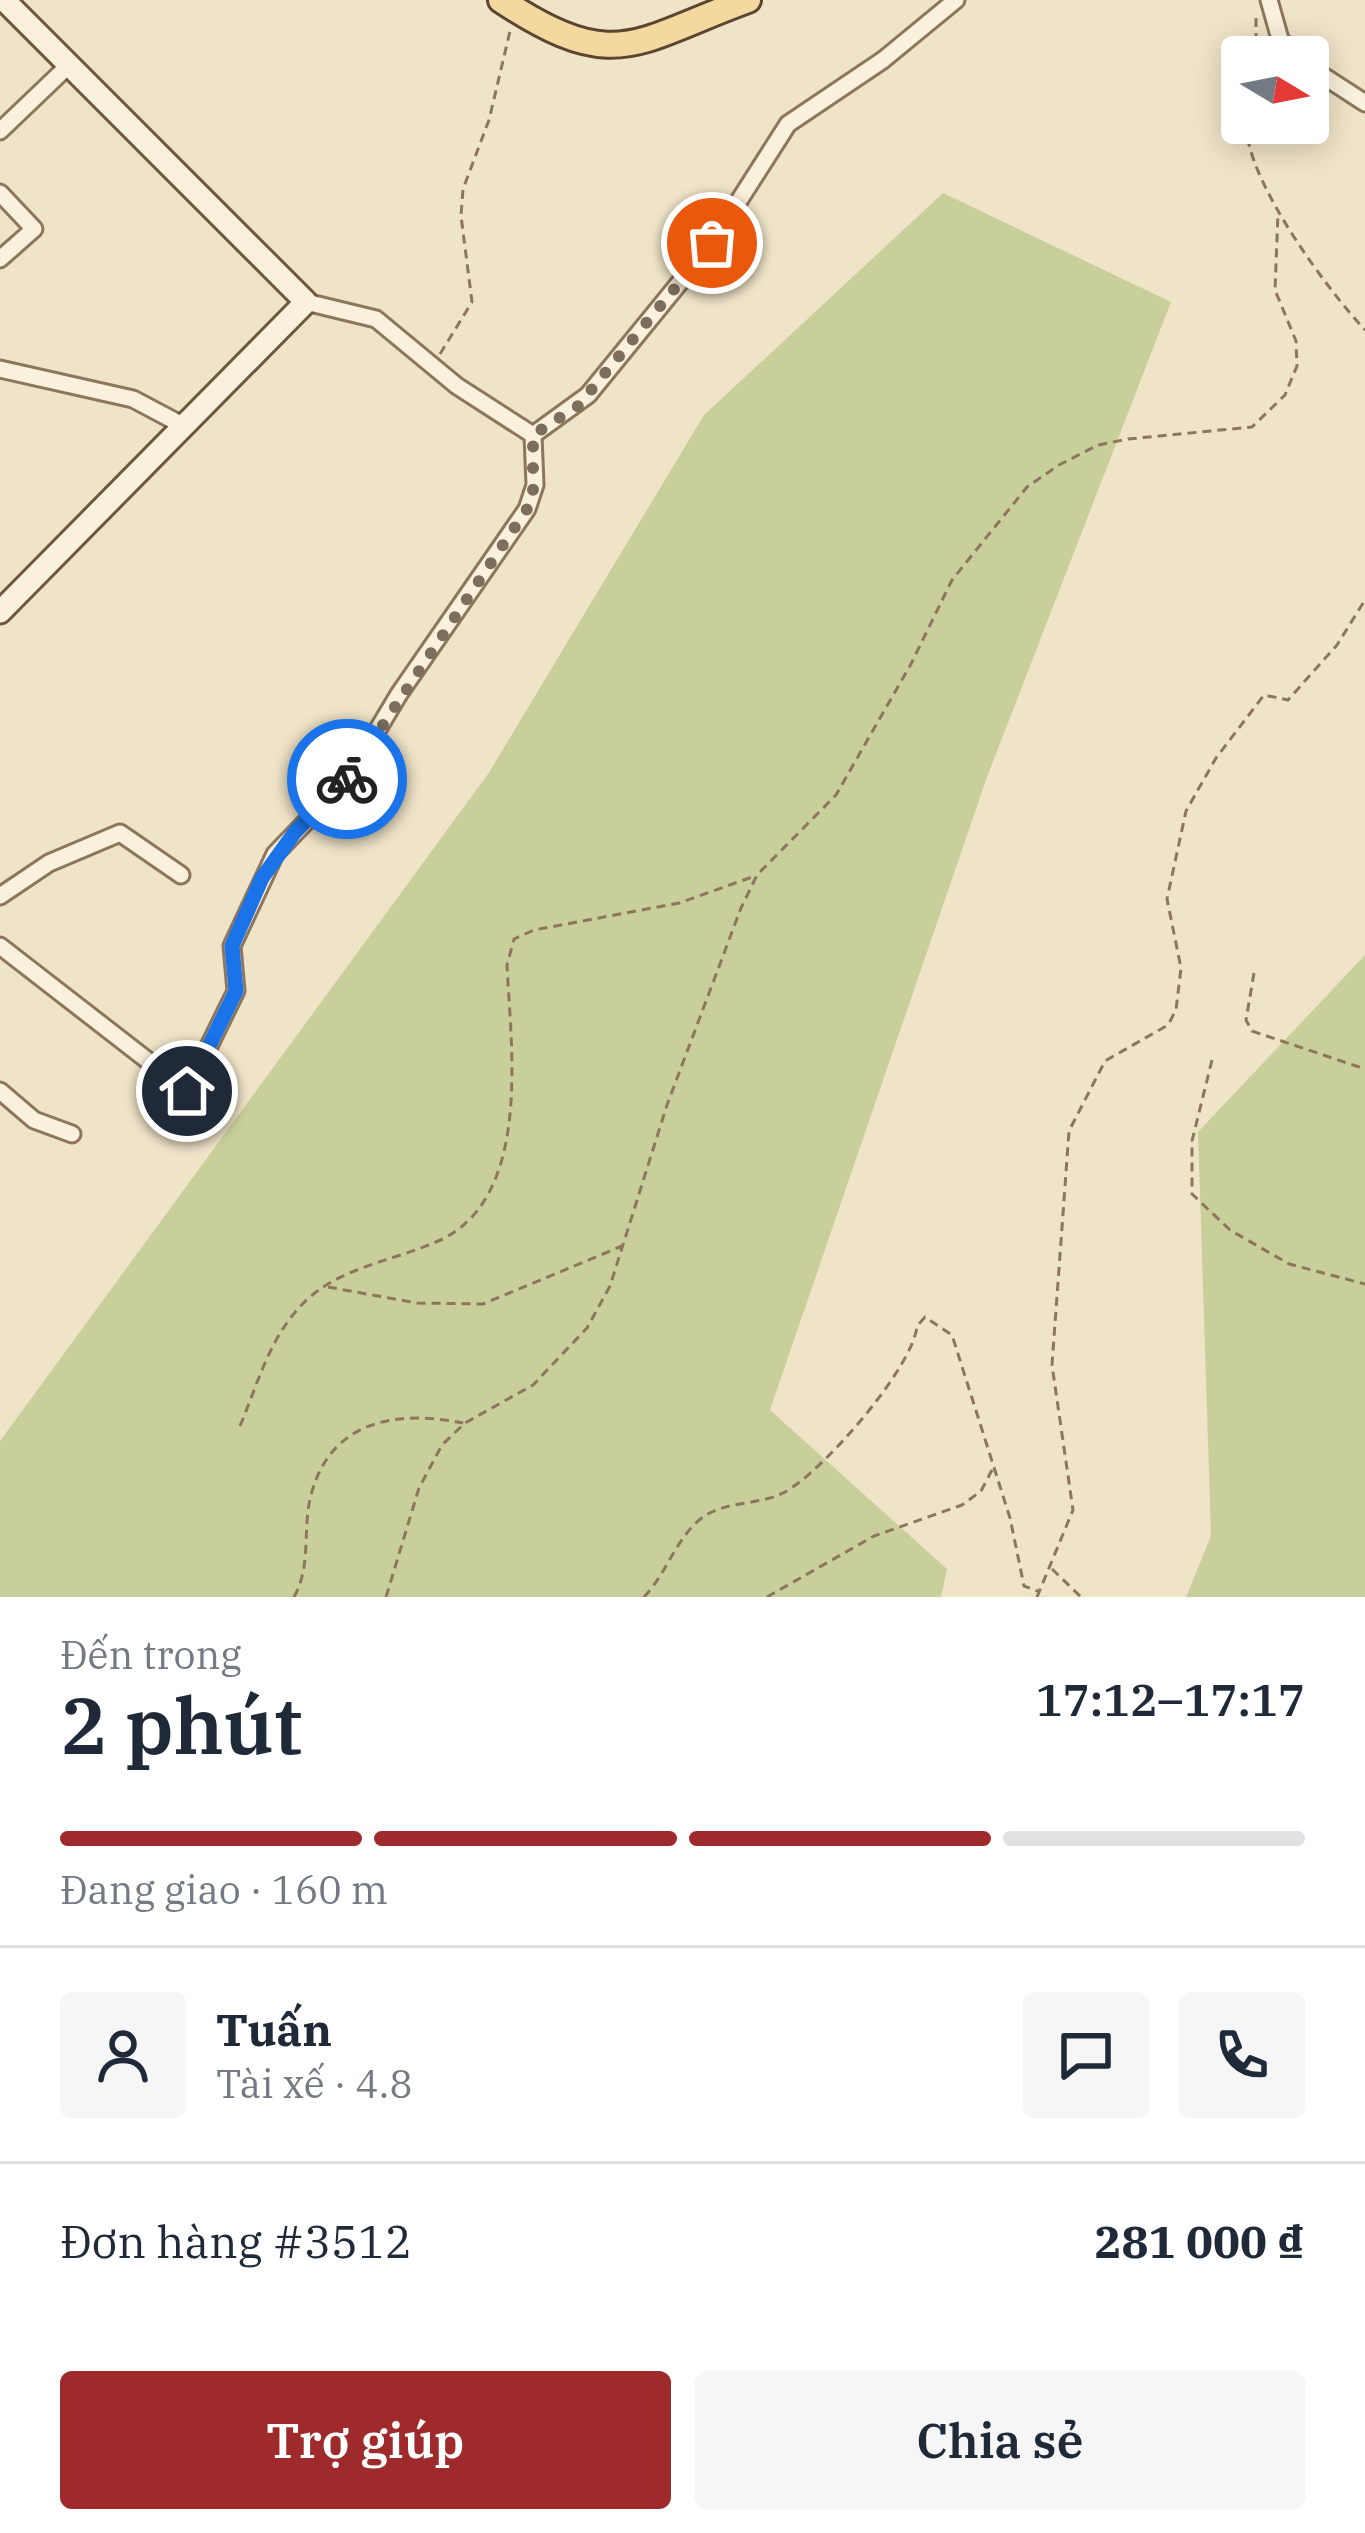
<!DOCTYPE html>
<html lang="vi">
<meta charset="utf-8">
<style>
body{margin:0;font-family:"IBM Plex Serif",serif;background:#f6f6f7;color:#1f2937;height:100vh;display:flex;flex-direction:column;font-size:45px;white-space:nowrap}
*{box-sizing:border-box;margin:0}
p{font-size:39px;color:#747a83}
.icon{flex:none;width:66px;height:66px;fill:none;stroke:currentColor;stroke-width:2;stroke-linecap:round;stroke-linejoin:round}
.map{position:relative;height:1597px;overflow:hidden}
.details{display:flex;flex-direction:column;background:#fff;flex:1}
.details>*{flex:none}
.needle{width:78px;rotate:100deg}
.tools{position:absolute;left:1221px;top:36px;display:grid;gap:24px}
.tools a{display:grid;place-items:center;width:108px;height:108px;border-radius:12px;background:#fff;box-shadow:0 6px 30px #0003;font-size:60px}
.pin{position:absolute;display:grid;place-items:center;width:102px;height:102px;color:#fff;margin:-51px;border:6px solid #fff;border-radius:50%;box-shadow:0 3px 12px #0007}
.courier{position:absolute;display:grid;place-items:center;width:120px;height:120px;margin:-60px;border:9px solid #1a73e8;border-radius:50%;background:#fff;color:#222;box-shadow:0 3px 15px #0007}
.head em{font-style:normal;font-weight:600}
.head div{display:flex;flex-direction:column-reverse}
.head{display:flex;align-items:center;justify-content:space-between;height:204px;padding:0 60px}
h1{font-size:78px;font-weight:600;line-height:90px}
.bar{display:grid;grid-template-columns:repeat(4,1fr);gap:18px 12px;align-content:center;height:144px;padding:0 60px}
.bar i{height:15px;border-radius:9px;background:#e0e1e3}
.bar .selected{background:#9e2a2b}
.bar p{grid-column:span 4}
.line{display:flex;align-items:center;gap:30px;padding:0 60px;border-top:3px solid #e0e1e3}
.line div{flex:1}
.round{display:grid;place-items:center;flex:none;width:126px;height:126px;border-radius:12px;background:#f6f6f7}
.cta{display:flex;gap:24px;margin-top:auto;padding:24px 60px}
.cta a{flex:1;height:138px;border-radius:12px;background:#9e2a2b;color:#fff;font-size:48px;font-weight:600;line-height:138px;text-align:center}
.cta a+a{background:#f6f6f7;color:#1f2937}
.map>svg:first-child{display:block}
.green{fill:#c9cf9b}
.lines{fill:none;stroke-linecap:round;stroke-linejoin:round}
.street-casing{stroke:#8d765c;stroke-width:21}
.secondary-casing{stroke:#6f573f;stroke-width:27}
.primary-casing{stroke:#5b4430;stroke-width:30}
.path{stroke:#8d765c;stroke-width:3;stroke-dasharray:9 6;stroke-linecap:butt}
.street{stroke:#faf1dc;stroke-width:15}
.secondary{stroke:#faf1dc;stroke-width:21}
.primary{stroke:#f3d9a0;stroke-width:24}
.done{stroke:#7c6e5b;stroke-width:12;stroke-dasharray:0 21.6}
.route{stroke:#1a73e8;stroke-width:15}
</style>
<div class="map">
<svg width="1365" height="1597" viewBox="0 0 1365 1597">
<rect width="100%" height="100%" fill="#f0e4c8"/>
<!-- green -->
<path class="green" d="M943,193L1171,302L987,777L770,1410L947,1569L941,1597H0V1441L488,774L704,415Z
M1365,955V1597H1186L1211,1536L1198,1132Z"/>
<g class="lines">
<defs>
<path id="street" d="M1269,0L1280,39L1294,57
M1308,66L1365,103
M0,131L69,65
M0,193L34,229L0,259
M306,302L376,319L457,386L533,435
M0,369L133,399L184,426
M533,435L588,395L712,243L788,124L883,60L956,0
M0,896L49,863L120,833L181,875
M0,946L187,1091L236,991L232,946L275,854L350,776L399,694L527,509L535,485L533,435
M0,1091L34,1120L72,1134"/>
<path id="secondary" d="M0,612L306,302L4,0"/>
<path id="primary" d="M501,0C616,76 635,41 748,0"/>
</defs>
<!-- street casing -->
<use href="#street" class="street-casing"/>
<!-- secondary casing -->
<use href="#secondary" class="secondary-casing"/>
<!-- primary casing -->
<use href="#primary" class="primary-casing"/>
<!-- path -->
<path class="path" d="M1256,57V17
M1246,123C1246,180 1326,288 1365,330
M440,354L472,302L461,216L463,189L489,120L511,27
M1254,973L1246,1020L1252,1031L1365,1069
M1212,1060L1192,1141V1194L1230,1230L1289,1264L1365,1284
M328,1287L417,1303L483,1304L622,1246
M240,1426C259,1381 271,1331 310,1297C344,1267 395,1260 436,1242C533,1201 511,1050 507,965L514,939L534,930L679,903L755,876
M1052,1569L1081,1597
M294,1597C312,1565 302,1529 311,1495C331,1419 398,1410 463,1423
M386,1597L419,1488L442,1445L465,1423L533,1385L587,1328L610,1286L667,1105L741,908L757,875L836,795L911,664L952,580L1027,487L1059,465L1098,445L1128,439L1252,427L1285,395L1297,366L1296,341L1275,290L1278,213
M644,1597C666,1574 674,1543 698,1521C723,1499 757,1507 785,1492C823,1471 913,1368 917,1326L925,1317L952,1335L1010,1518L1024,1586L1040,1592
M767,1597L874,1536L962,1505L981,1491L992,1470
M1037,1597L1073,1510L1052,1365L1069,1131L1105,1061L1168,1025L1176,1010L1181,968L1167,899L1186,811L1216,758L1264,695L1288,700L1337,645L1365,600"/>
<!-- street -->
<use href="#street" class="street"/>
<!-- secondary -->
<use href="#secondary" class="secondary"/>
<!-- primary -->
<use href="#primary" class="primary"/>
</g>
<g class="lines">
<!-- done -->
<path class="done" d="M347,779L533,500V435L578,406L712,243"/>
<!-- route -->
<path class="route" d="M187,1091L236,991L232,946L262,878L295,832L347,779"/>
</g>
</svg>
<div class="tools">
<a><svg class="needle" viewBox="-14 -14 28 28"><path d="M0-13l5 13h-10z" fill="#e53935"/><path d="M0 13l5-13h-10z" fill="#747a83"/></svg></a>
</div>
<div class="pin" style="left:712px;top:243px;background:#ea580c"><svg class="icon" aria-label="bag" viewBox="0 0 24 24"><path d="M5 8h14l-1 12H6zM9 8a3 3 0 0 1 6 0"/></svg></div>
<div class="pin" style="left:187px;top:1091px;background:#1f2937"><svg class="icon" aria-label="home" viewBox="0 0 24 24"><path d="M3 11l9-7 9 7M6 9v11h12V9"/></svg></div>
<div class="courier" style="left:347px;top:779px"><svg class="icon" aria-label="bike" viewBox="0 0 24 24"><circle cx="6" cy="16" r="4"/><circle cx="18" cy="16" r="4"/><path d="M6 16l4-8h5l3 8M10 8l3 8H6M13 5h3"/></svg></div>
</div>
<section class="details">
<div class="head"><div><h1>2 phút</h1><p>Đến trong</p></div><em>17:12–17:17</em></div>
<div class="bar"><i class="selected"></i><i class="selected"></i><i class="selected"></i><i></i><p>Đang giao · 160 m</p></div>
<div class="line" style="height:216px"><a class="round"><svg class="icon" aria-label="person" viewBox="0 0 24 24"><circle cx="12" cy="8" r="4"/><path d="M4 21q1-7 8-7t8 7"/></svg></a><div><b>Tuấn</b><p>Tài xế · 4.8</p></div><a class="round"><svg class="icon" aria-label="chat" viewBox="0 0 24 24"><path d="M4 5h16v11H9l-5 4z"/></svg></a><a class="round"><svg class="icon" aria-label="phone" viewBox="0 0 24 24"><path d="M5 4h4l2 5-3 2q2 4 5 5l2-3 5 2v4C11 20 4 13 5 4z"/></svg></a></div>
<div class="line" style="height:156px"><div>Đơn hàng #3512</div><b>281 000 ₫</b></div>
<div class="cta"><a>Trợ giúp</a><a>Chia sẻ</a></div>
</section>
